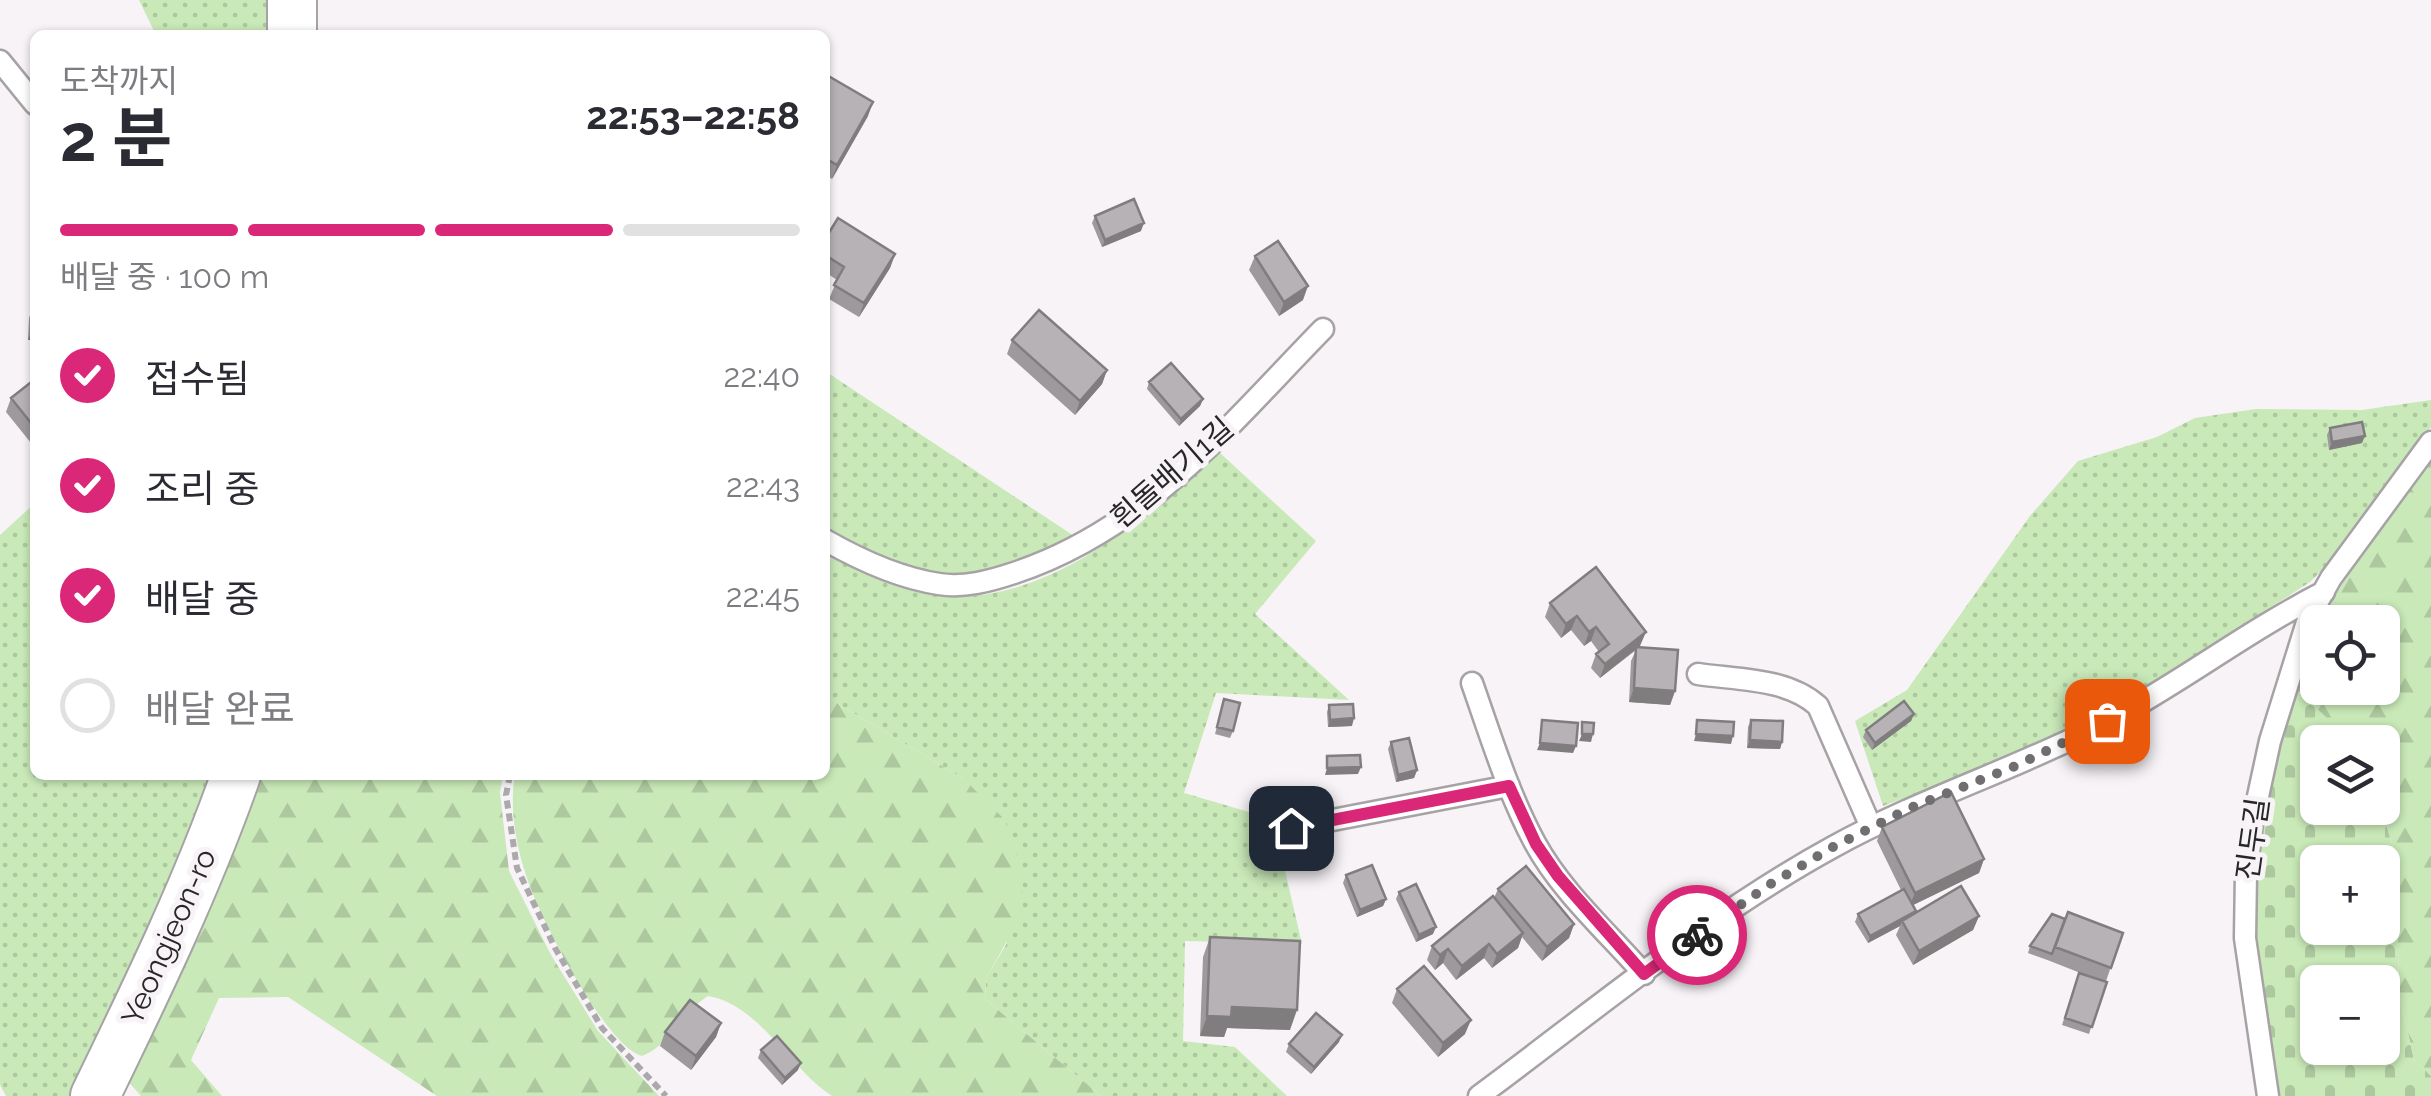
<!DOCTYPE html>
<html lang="ko">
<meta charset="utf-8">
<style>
body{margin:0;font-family:Raleway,"Noto Sans KR",sans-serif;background:#f7f7f7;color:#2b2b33;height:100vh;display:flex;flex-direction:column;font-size:38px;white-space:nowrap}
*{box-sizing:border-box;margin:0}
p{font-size:32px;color:#7c7c81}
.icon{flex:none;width:55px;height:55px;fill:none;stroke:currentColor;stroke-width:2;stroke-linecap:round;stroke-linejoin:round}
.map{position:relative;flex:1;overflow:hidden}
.drawer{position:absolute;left:30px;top:30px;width:800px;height:750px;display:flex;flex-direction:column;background:#fff;border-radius:15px;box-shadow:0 2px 8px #0004}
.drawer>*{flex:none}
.tools{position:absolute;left:2300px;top:605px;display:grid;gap:20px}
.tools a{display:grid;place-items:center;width:100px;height:100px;border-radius:15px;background:#fff;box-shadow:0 2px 8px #0004;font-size:50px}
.pin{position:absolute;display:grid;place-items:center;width:85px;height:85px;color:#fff;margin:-42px;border-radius:20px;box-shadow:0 5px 15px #0006}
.courier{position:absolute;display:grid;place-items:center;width:100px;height:100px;margin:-50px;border:8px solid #db2777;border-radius:50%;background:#fff;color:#222;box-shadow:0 2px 12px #0007}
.headline em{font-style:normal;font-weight:700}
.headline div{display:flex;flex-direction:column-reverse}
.headline{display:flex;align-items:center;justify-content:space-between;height:170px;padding:0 30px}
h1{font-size:65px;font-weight:700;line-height:75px}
.bar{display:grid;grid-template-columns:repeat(4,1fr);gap:15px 10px;align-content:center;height:120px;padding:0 30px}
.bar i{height:12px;border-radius:8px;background:#e1e1e2}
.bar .selected{background:#db2777}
.bar p{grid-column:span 4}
ol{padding:0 30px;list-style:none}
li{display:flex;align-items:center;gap:30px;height:110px}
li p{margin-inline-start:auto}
li .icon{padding:10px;border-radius:50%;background:#db2777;color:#fff;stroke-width:4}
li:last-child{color:#7c7c81}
li i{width:55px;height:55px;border:5px solid #e1e1e2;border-radius:50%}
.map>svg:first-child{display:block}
.green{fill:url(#green-dots)}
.forest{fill:url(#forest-firs)}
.cemetery{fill:url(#cemetery-stones);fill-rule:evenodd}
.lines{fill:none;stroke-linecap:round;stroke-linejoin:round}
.service-casing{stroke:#a6a2a6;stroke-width:25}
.tertiary-casing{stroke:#a6a2a6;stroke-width:52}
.path{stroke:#aba9ab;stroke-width:6;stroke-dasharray:8 5;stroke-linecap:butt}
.service{stroke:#fff;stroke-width:20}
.tertiary{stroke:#fff;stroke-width:48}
.wall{fill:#9d999c}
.shaded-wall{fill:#807d7f}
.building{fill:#b7b2b5;stroke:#807d7f;stroke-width:2.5}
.done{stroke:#706e70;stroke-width:10;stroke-dasharray:0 18}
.route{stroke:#db2777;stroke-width:12}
.labels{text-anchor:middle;stroke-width:10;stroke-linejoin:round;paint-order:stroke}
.street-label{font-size:30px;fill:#282728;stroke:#f7f3f7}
</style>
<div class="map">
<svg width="2431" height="1096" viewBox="0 0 2431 1096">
<defs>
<pattern id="green-dots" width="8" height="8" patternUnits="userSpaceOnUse" patternTransform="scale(2.5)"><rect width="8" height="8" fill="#c9e9b8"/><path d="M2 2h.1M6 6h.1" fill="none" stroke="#adc89e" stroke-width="1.8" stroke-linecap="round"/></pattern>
<pattern id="forest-firs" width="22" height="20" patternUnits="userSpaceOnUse" patternTransform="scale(2.5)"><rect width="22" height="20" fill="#c9e9b8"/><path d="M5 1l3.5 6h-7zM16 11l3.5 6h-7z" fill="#adc89e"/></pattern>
<pattern id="cemetery-stones" width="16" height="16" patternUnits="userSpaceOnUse" patternTransform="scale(2.5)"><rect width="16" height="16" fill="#c9e9b8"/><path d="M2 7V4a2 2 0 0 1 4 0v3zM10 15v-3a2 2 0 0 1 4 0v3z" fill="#adc89e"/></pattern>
</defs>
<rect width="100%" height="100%" fill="#f7f3f7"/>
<!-- green -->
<path class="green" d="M139,0H274V35H156Z
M825,371L1074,536C966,592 940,582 832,534L825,529Z
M2431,400V427L2339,553L2310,582L2136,694L2005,760L1883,806L1855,721L1907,690L2030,516L2078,461L2157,437L2195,418L2256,409L2362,410Z
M1220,453L1316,541L1255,614L1349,700L1216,693L1184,793L1273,819L1302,944L1185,941L1183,1041L1235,1047L1287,1096H1101L985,999L986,978L1007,943L964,779L825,696V551C862,571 905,593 947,596C1053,602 1146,516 1220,453Z
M35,503V775H213L157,926L69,1096H6L0,1085V535Z"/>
<!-- forest -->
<path class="forest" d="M2431,455V1076L2414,1060L2399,993L2396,857L2381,808L2382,742H2348L2343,734L2296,689L2317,632L2318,688H2382V622H2321L2330,602Z
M825,696L964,779L1005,820L1021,866L1023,913L986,978L985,999L1101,1096H832C788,1067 760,1005 708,996C682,1012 671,1045 642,1056C606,1047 537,913 526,875C516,845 509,807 515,775H825Z
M256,775H503L500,793L509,871L551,955L598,1031L659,1096H437L288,997L219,998L191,1060L222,1096H141L125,1078Z"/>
<!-- cemetery -->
<path class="cemetery" d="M2296,689L2344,734L2348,742H2318V808H2381L2396,857L2399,993L2414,1060L2431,1076V1096H2279C2270,1046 2257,995 2254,945C2248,859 2270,770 2296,689ZM2318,862H2382V928H2318ZM2318,982H2382V1048H2318Z"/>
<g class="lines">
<defs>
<path id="service" d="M0,61L35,104
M825,540C860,560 899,578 939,584C964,588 990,581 1014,573C1147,529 1228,426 1323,329
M1698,674C1738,680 1787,678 1818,706L1871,827
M1472,683C1491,737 1508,793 1535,843C1561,891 1608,933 1644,974
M1291,828L1509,786
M1479,1096C1594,1011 1707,916 1833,847C1922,798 2019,768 2109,721C2183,681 2249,630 2324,592
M2268,1096L2245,938L2246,873L2252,824L2270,741L2308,619L2331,578L2431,442"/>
<path id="tertiary" d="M292,0V35
M95,1096C146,991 197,886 236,775"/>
</defs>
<!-- service casing -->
<use href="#service" class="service-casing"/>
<!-- tertiary casing -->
<use href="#tertiary" class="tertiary-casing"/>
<!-- path -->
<path class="path" d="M510,775L506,795L517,868L555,948L602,1028L666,1096"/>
<!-- service -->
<use href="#service" class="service"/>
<!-- tertiary -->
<use href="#tertiary" class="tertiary"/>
</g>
<!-- wall -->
<path class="wall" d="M825,74L868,116L832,179L825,175Z
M1095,216L1141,231L1102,247L1092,223Z
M825,239L895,254L890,268L859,317L829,299L837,280L825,272Z
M1255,256L1303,300L1279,316L1249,270Z
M32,310L35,340H28L29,318Z
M1012,340L1107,370L1102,384L1075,415L1007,354Z
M35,379V448L6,412L11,398Z
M1149,382L1203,399L1200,406L1179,426L1147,389Z
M2330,428L2362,443L2329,450L2327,435Z
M1550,603L1640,646L1638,647L1675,691L1670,705L1629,702L1631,661L1636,650L1600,678L1591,668L1596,654L1599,652L1591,641L1584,646L1571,630L1561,638L1545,617Z
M1329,705L1352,726L1328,727L1327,712Z
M1222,707L1233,731L1230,738L1215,734Z
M1914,714L1911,721L1872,750L1863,737L1866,730Z
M1751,720L1782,742L1780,749L1747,748L1748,727Z
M1391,742L1417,770L1414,778L1396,782L1388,749Z
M1882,827L1984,859L1979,873L1913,905L1915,913L1979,916L1973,930L1913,965L1896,935L1900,926L1868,943L1855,922L1858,914L1901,890L1877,841Z
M1346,875L1386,899L1383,906L1357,917L1343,883Z
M1498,889L1574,924L1569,938L1542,961L1522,937L1518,948L1492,968L1484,958L1456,980L1443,963L1435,970L1427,960L1432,946L1494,898Z
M1399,892L1433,934L1416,942L1396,899Z
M2065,919L2123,933L2106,981L2089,1034L2062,1025L2079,973L2088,976L2050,961L2051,958L2050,961L2028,953L2030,946Z
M1210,937L1290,1030L1227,1028L1224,1037L1200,1036L1203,957Z
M1397,989L1465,1034L1438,1057L1392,1003Z
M721,1023L716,1037L691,1070L660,1046L665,1032Z
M1339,1042L1311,1074L1286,1052L1289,1044Z
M761,1050L798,1070L782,1085L758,1058Z"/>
<!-- shaded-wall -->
<path class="shaded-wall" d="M873,102L868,116L832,179L837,165Z
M1144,223L1141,231L1102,247L1105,240Z
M895,254L890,268L859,317L864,303Z
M1308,286L1303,300L1279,316L1284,302Z
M31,332H35V340H28Z
M1107,370L1102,384L1075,415L1080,401Z
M1203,399L1200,406L1179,426L1181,419Z
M2365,436L2362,443L2329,450L2332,442Z
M1577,616L1571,630L1561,638L1566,624Z
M1596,627L1591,641L1584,646L1589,632Z
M1646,632L1640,646L1600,678L1605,664Z
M1634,688L1675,691L1670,705L1629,702Z
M1914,714L1911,721L1872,750L1875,743Z
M1354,718L1352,726L1328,727L1330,720Z
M1582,734H1593L1591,742L1579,741Z
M1696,734L1733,736L1731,744L1694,741Z
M1750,740L1782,742L1780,749L1747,748Z
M1540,743L1576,746L1573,753L1537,750Z
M1361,767L1358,774L1325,775L1327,768Z
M1417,770L1414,778L1396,782L1398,775Z
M1984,859L1979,873L1909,907L1915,893Z
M1386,899L1383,906L1357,917L1360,910Z
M1916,911L1903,924L1902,921L1900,926L1868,943L1870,936Z
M1979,916L1973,930L1913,965L1919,951Z
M1574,924L1569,938L1542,961L1547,947Z
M1436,927L1433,934L1416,942L1419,935Z
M1523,933L1518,948L1492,968L1497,954Z
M1489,944L1484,958L1456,980L1462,966Z
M1448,949L1443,963L1435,970L1440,955Z
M1232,1007L1297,1010L1290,1030L1227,1028L1224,1037L1200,1036L1207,1016Z
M1471,1020L1465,1034L1438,1057L1443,1043Z
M721,1023L716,1037L691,1070L696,1056Z
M1342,1035L1339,1042L1311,1074L1314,1067Z
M801,1063L798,1070L782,1085L785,1078Z"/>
<!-- building -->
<path class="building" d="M825,74L873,102L837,165L825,158Z
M1134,199L1144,223L1105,240L1095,216Z
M838,218L895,254L864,303L834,285L844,267L825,255V239Z
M1278,241L1308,286L1284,302L1255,256Z
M32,310L35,311V332H31Z
M1039,310L1107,370L1080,401L1012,340Z
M1171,363L1203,399L1181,419L1149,382Z
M35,379V428L11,398Z
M2362,422L2365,436L2332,442L2330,428Z
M1596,567L1646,632L1605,664L1596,654L1609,644L1596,627L1589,632L1577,616L1566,624L1550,603Z
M1636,647L1678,650L1675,691L1634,688Z
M1224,699L1240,703L1233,731L1217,727Z
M1904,701L1914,714L1875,743L1866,730Z
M1353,704L1354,718L1330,720L1329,705Z
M1542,720L1578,723L1576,746L1540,743Z
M1697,720L1734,722L1733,736L1696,734Z
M1751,720L1783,721L1782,742L1750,740Z
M1582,722L1594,723L1593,734H1582Z
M1409,738L1417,770L1398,775L1391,742Z
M1360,755L1361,767L1327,768V756Z
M1951,792L1984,859L1915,893L1882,827Z
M1372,865L1386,899L1360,910L1346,875Z
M1526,866L1574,924L1547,947L1498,889Z
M1416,884L1436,927L1419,935L1399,892Z
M1961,886L1979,916L1919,951L1902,921Z
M1904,889L1916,911L1870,936L1858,914Z
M1493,896L1523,933L1497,954L1489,944L1462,966L1448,949L1440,955L1432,946Z
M2068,912L2123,933L2111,968L2055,947Z
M2052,914L2065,919L2052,954L2030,946Z
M1210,937L1300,941L1297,1010L1232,1007L1231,1017L1207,1016Z
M1424,966L1471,1020L1443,1043L1397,989Z
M2079,973L2107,982L2092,1027L2065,1018Z
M690,1000L721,1023L696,1056L665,1032Z
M1316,1013L1342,1035L1314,1067L1289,1044Z
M777,1036L801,1063L785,1078L761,1050Z"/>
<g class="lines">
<!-- done -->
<path class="done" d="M1697,935L1769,885L1833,847L1910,808L2018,765L2107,721"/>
<!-- route -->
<path class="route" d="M1291,828L1509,786L1536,844L1558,876L1644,974L1697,935"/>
</g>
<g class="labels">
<!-- street labels -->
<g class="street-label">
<text transform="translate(1172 473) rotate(-41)" y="10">흰돌배기1길</text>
<text transform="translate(2253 839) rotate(-82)" y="10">진두길</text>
<text transform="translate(169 937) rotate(-66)" y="10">Yeongjeon-ro</text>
</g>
</g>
</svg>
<div class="tools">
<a><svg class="icon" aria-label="locate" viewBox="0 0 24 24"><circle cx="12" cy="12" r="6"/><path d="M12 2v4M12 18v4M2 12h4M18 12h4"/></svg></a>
<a><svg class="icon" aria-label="layers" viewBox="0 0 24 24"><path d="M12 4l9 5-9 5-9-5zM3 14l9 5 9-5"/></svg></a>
<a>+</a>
<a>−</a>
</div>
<div class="pin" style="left:2107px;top:721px;background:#ea580c"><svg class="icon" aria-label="bag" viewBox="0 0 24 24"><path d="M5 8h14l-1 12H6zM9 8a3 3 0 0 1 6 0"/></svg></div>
<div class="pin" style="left:1291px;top:828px;background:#1f2937"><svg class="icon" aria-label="home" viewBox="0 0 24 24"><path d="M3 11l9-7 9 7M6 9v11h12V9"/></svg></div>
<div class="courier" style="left:1697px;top:935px"><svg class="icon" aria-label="bike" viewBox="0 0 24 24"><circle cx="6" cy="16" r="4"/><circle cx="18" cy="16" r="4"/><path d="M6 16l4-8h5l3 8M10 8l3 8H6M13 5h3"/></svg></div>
<section class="drawer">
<div class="headline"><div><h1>2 분</h1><p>도착까지</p></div><em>22:53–22:58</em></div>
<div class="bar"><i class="selected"></i><i class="selected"></i><i class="selected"></i><i></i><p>배달 중 · 100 m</p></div>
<ol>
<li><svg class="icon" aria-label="check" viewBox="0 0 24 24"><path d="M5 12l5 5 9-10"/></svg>접수됨<p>22:40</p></li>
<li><svg class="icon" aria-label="check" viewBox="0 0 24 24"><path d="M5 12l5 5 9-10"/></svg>조리 중<p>22:43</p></li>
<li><svg class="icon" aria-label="check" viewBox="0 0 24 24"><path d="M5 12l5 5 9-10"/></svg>배달 중<p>22:45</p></li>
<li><i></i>배달 완료</li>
</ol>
</section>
</div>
